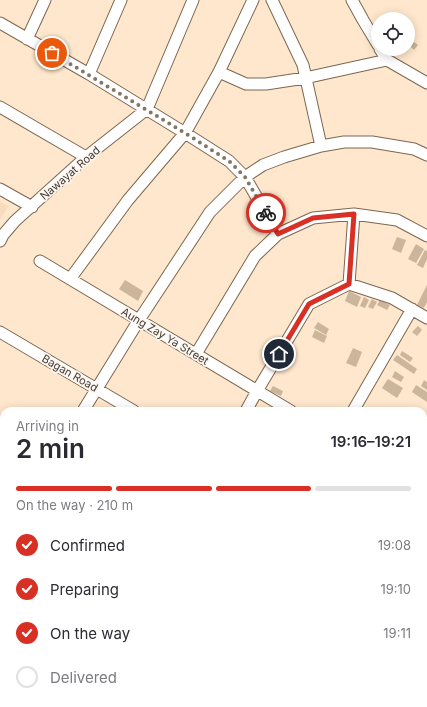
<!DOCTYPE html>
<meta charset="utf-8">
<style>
body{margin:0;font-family:Inter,sans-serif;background:#f2f2f3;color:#2b2b33;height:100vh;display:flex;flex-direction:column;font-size:15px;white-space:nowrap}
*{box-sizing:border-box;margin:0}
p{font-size:13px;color:#7c7c81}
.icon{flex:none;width:22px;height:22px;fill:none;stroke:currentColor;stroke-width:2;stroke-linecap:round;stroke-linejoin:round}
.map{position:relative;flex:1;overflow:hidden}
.sheet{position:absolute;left:0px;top:407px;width:427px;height:300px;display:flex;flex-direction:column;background:#fff;border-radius:12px 12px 0 0;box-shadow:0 2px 10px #0003}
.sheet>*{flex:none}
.buttons{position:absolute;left:371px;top:12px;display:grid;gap:8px}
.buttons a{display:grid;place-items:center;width:44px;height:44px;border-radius:50%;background:#fff;box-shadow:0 2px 10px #0003;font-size:20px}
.pin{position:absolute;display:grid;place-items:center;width:34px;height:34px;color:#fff;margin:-17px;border:2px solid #fff;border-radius:50%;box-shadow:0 1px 4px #0007}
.courier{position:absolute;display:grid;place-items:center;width:40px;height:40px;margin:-20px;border:3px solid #d93025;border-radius:50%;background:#fff;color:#222;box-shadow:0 1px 5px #0007}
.overview em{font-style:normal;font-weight:600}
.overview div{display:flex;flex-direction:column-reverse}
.overview{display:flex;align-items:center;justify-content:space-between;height:68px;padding:0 16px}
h1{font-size:26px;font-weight:600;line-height:30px}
.bar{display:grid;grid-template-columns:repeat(4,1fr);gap:6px 4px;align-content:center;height:48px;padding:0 16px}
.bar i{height:5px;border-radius:3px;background:#e1e1e2}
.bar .current{background:#d93025}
.bar p{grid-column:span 4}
ol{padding:0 16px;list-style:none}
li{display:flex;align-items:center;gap:12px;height:44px}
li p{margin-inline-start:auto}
li .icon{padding:4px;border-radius:50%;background:#d93025;color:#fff;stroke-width:4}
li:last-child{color:#7c7c81}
li i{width:22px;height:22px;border:2px solid #e1e1e2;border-radius:50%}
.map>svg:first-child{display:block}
.built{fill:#f8dbbb}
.building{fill:#cbb59b}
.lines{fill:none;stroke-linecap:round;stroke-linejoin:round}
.minor-casing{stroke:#7c6750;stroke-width:13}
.minor{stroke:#fff;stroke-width:11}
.done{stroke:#857767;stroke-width:4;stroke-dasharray:0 7.2}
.route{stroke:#d93025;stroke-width:5}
.labels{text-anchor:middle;stroke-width:3.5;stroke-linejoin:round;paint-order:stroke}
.street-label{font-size:11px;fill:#443b31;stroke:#fcf7f2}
</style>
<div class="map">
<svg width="427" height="707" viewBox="0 0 427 707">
<rect width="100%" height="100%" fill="#fee7cc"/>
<!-- built -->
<path class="built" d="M0,202L8,206L0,220Z"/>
<!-- building -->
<path class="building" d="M408,35L413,40L408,45Z
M414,42L418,45L414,50L410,46Z
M397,237L406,240L401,253L392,249Z
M416,244L424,249L416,263L408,259Z
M425,250L427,251V259L423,268L417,265Z
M125,280L143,291L138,301L119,289Z
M427,285V302L424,308L417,305Z
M349,291L361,297L357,307L345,301Z
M364,297L369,300L365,308L360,306Z
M372,299L377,302L373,309L368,307Z
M380,300L390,305L387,310L377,305Z
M318,322L329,329L326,335L314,328Z
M418,326L422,330L417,336L412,332Z
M315,330L327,336L324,343L312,337Z
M353,348L362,352L356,367L346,363Z
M402,351L413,358L410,362L400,355Z
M397,355L417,369L414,374L393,360Z
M395,371L404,377L401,382L392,377Z
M388,379L403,388L397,398L382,388Z
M424,380L427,382V390L421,386Z
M416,385L427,392V402L412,392Z
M273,386L283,391L281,396L270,391Z
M0,440L4,442V469L0,467Z
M0,672L4,674V676L0,683Z
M4,683V692L0,690Z
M12,703H23L21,707H18Z
M300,703H312L317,707H300L298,705Z"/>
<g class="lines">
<defs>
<path id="minor" d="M272,0L303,65L321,146
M352,0L363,20L378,45
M0,23L89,74L185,133L229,161L245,177L278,234
M27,39L45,0
M380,49L387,60L427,83
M219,72L246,84H266L305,78L387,60
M89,74L121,0
M0,107L86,157
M0,189L32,207
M0,241L3,235L15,221L86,157L147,109L193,0
M40,261L291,411
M70,279L128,200L185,133L219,72L253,0
M349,284L354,214
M0,332L134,411
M196,354L255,256L278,234L313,218L354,214L397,220L427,236
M83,411L139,320L210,212L245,177L263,165L284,157L321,146L344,142H372L414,149L427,155
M246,411L257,391L309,304L349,284L392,298L427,318
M353,411L412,309
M423,450L427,443
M423,490L427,492
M0,548L4,541
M423,584L427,586
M0,626L4,628
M423,682L427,684
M127,703L134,707
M72,707L74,703
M177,707L180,703
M270,707L272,703
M369,707L371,703"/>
</defs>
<!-- minor casing -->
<use href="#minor" class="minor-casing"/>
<!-- minor -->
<use href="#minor" class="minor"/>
</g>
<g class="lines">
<!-- done -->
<path class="done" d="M52,53L185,133L229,161L245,177L266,213"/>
<!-- route -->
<path class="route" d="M266,213L278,234L313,218L354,214L349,284L309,304L279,354"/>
</g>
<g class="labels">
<!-- street labels -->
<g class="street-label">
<text transform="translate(70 173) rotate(-41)" y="4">Nawayat Road</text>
<text transform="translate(165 336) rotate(31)" y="4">Aung Zay Ya Street</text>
<text transform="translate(70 373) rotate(30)" y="4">Bagan Road</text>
</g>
</g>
</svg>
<div class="buttons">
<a><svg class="icon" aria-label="locate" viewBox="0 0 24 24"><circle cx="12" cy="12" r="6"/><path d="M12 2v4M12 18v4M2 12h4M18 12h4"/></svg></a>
</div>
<div class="pin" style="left:52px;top:53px;background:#ea580c"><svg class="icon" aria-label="bag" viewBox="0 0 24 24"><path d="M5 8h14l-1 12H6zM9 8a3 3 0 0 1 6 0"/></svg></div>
<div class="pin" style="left:279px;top:354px;background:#1f2937"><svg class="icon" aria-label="home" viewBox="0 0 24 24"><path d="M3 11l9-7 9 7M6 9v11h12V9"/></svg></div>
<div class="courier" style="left:266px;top:213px"><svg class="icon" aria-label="bike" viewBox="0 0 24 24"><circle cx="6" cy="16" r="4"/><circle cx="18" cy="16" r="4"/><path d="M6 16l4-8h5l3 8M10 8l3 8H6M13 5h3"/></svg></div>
<section class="sheet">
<div class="overview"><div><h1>2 min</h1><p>Arriving in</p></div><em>19:16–19:21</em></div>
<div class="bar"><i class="current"></i><i class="current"></i><i class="current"></i><i></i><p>On the way · 210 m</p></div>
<ol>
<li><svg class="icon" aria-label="check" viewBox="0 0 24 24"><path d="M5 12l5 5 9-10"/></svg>Confirmed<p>19:08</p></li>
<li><svg class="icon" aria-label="check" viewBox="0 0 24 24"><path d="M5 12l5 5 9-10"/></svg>Preparing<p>19:10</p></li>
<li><svg class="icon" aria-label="check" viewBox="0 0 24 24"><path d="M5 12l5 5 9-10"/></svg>On the way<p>19:11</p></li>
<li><i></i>Delivered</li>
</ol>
</section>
</div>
